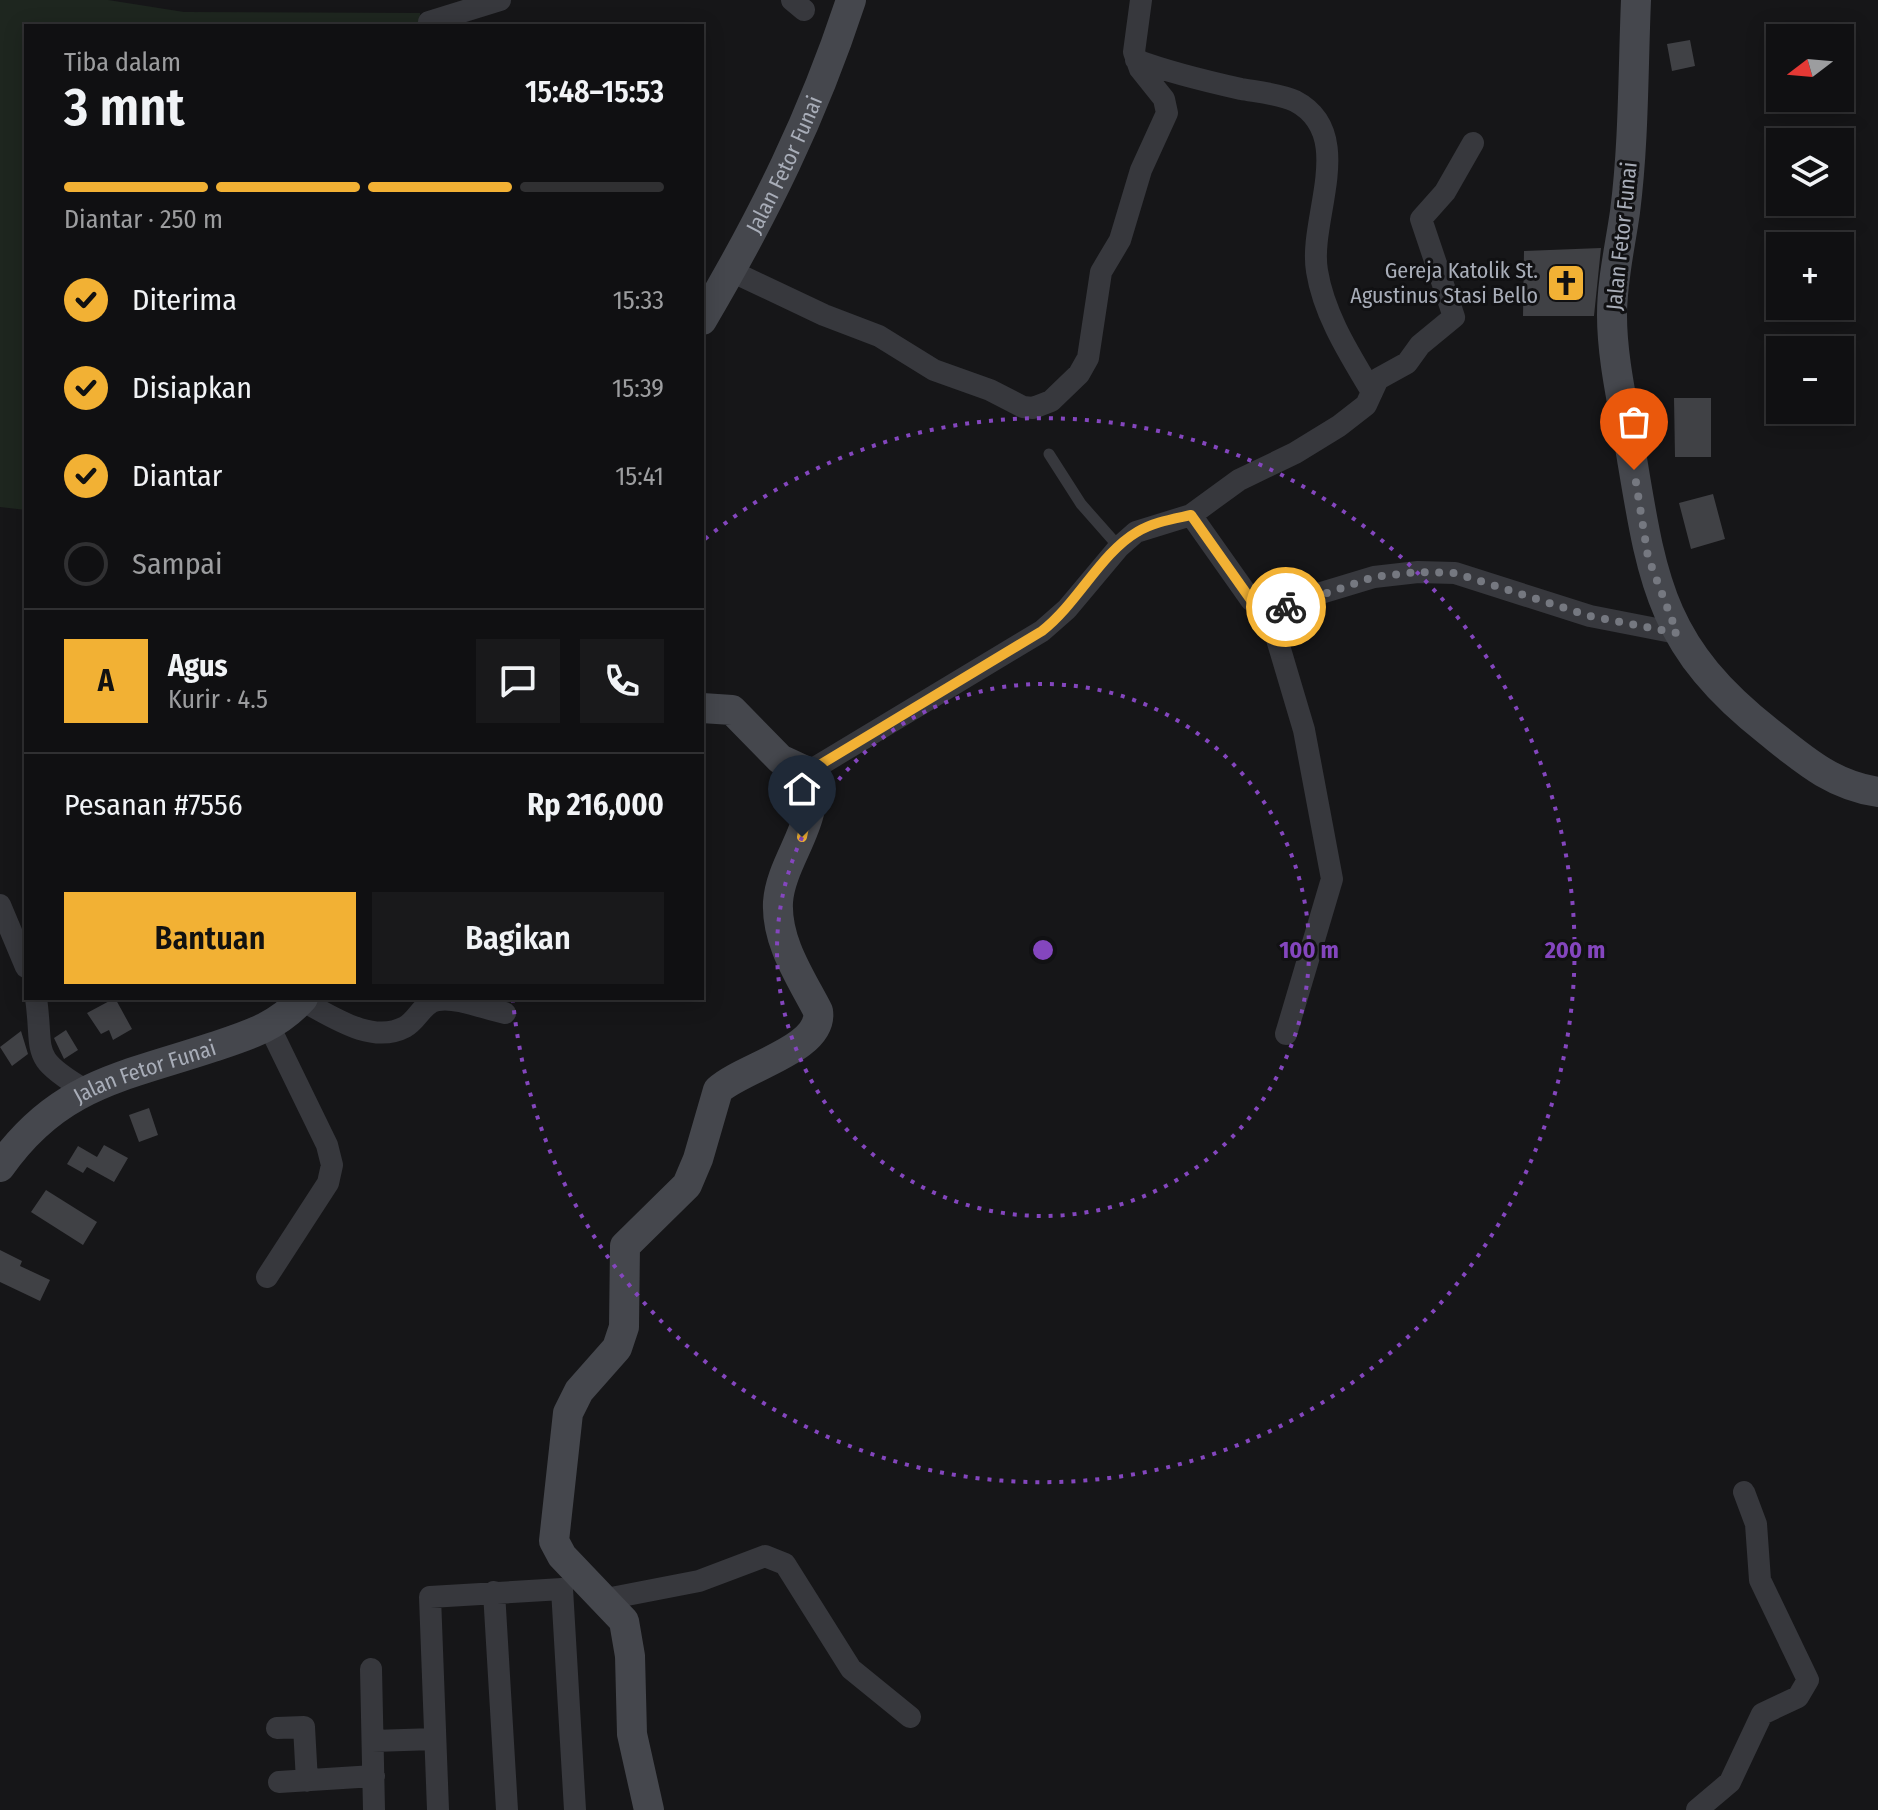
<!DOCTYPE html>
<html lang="id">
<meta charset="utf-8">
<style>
body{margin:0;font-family:"Fira Sans Condensed",sans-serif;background:#19191b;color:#f1f3f6;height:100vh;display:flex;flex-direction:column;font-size:30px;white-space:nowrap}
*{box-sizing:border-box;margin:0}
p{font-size:26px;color:#9c9d9f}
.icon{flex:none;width:44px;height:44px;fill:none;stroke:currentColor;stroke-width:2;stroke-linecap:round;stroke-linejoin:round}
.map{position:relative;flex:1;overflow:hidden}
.drawer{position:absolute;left:24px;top:24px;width:680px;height:976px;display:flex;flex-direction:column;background:#101012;border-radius:0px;box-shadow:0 4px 20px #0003,0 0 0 2px #303032}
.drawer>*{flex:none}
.needle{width:52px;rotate:254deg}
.buttons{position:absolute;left:1766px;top:24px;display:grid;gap:16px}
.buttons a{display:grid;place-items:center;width:88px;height:88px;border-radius:0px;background:#101012;box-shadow:0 4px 20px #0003,0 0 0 2px #303032;font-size:40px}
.pin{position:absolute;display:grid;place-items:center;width:68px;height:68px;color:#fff;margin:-82px -34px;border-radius:50% 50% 50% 0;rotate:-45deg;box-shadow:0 0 8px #0007}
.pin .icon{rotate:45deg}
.courier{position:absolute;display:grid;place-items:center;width:80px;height:80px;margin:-40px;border:6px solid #f2b134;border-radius:50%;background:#fff;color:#222;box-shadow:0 2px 10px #0007}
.headline em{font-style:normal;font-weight:600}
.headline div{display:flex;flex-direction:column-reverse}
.headline{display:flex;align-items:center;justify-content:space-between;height:136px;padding:0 40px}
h1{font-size:52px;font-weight:600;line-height:60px}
.bar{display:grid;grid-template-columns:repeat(4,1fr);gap:12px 8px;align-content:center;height:96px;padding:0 40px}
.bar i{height:10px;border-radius:6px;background:#303032}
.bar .current{background:#f2b134}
.bar p{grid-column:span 4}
.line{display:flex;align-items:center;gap:20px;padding:0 40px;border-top:2px solid #303032}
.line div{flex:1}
.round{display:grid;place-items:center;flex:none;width:84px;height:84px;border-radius:0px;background:#19191b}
ol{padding:0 40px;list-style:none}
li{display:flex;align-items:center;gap:24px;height:88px}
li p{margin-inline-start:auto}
li .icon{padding:8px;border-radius:50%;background:#f2b134;color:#111;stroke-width:4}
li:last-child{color:#9c9d9f}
li i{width:44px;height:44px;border:4px solid #303032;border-radius:50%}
.action{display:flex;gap:16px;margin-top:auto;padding:16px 40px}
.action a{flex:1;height:92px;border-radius:0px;background:#f2b134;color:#111;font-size:32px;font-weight:600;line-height:92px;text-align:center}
.action a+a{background:#19191b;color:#f1f3f6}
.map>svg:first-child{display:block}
.green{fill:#1e261f}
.building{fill:#404145}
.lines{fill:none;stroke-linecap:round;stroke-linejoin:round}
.lane{stroke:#37383d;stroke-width:11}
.street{stroke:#37383d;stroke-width:22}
.secondary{stroke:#45474d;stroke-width:30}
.done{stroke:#757880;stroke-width:8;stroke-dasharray:0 14.4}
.route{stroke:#f2b134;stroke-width:10}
.ring{fill:none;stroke:#8446be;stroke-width:4;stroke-dasharray:4 8}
.labels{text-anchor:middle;stroke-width:6;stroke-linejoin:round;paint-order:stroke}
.street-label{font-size:22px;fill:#a8adb8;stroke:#111113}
.poi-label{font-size:22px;fill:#a8adb8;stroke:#111113;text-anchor:end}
.centre{fill:#8446be;stroke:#111113;stroke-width:4}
.ring-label{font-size:24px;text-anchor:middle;font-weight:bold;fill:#8446be;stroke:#111113;stroke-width:6;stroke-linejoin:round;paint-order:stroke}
</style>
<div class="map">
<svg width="1878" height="1810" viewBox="0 0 1878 1810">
<rect width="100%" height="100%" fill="#161618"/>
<!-- green -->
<path class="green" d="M0,0H108L184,12L420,13L421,26H26V510L0,507Z"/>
<!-- building -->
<path class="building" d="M1690,40L1695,66L1672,71L1667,44Z
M1601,248L1594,316H1523L1524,251Z
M1674,398H1711V457H1675Z
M1713,494L1725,539L1691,549L1679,503Z
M115,998L132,1029L113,1040L109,1030L101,1034L87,1013Z
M66,1030L78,1050L64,1059L54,1038Z
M21,1031L28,1054L12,1066L0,1047Z
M149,1108L158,1135L139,1142L129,1115Z
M104,1145L128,1158L114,1182L87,1167L83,1173L67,1164L78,1146L97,1157Z
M46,1190L97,1222L83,1245L31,1212Z
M0,1250L22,1261L20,1266L50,1280L40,1301L0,1282Z"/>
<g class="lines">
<!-- lane -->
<path class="lane" d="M1049,454L1081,504L1119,547"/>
<!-- street -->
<path class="street" d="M792,0L804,10
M429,22L500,0
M1136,60C1171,73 1205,81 1241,89C1258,92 1280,94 1295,101C1358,134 1308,219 1317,271C1324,315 1350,355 1372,392
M731,271L824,315L879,336L934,370L990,390L1023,407L1033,408L1051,401L1079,374L1088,358L1101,272L1120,240L1141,170L1167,113L1164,99L1140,69L1134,52L1141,0
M1191,515L1251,600L1268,609L1374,577L1418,572L1455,573L1590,616L1677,633
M1268,609L1304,730L1332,879L1286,1034
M808,772L1042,631L1067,609L1119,547L1136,532L1191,515L1239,480L1295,453L1339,426L1366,405L1378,379L1407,363L1420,345L1454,317L1421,219L1445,192L1473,143
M0,905L26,967
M36,998C44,1054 28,1056 85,1090
M301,1000C330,1015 371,1045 405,1027C418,1020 422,1003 438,1000C458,997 485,1009 505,1013
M267,1277L328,1183L332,1165L327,1145L270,1028
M494,1592L507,1810
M601,1600L699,1581L765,1556L785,1564L851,1669L910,1717
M371,1669L374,1810
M277,1728L304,1727L307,1781
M373,1741L435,1739
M279,1782L374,1776
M438,1810L430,1597L562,1589L575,1810
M1697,1810L1730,1782L1762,1714L1798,1697L1808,1680L1760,1580L1756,1524L1744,1492"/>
<!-- secondary -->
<g class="secondary">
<path d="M1636,0C1633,70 1634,142 1625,212C1620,247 1612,280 1612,315C1612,359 1623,404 1630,447C1652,578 1658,645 1769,732C1804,760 1832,785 1878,792"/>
<path id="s1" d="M702,320C764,215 813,116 851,0"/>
<path id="s2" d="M0,1167C58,1084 123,1077 213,1047C249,1035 277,1027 303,998"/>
<path d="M649,1810L632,1734L630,1656L624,1621L562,1556L554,1541L568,1413L579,1391L617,1348L624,1327L625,1246L687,1185L698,1159L718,1090C743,1067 824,1049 818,1011C801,978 776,942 778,902C781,858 824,819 808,772L780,759L732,710L702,708"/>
</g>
</g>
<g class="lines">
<!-- done -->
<path class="done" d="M1286,607L1374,577L1418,572L1455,573L1590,616L1677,633L1648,557L1634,470"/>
<!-- route -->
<path class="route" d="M802,837L811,792L808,772L1042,631C1077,604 1101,553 1137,532C1153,522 1173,519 1191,515L1251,600L1268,609L1286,607"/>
</g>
<!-- distance rings -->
<g class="ring">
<circle cx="1043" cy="950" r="266"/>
<path d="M705 539A532 532 0 1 1 513 1001"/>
</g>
<!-- icons -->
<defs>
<symbol id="church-square" viewBox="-11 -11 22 22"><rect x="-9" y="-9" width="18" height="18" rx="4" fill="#f2b134" stroke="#111113"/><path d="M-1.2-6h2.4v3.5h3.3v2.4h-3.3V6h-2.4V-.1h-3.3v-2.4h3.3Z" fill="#111"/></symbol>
</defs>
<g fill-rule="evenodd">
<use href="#church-square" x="1544" y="261" width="44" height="44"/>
</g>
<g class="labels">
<!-- street labels -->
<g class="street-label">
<text dy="8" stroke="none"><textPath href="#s1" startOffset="176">Jalan Fetor Funai</textPath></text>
<text transform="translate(1621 236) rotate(-84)" y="8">Jalan Fetor Funai</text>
<text dy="8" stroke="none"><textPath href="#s2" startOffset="178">Jalan Fetor Funai</textPath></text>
</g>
<!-- poi labels -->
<g class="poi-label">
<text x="1538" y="278">Gereja Katolik St.<tspan x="1538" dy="25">Agustinus Stasi Bello</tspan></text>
</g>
</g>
<circle cx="1043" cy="950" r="12" class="centre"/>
<g class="ring-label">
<text x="1309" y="958">100 m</text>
<text x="1575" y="958">200 m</text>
</g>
</svg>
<div class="buttons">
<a><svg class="needle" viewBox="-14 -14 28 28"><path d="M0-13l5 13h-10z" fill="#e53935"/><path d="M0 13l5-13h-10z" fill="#9c9d9f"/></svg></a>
<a><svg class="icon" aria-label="layers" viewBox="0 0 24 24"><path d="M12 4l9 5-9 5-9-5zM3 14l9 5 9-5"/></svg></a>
<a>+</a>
<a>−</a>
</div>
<div class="pin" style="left:1634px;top:470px;background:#ea580c"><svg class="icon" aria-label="bag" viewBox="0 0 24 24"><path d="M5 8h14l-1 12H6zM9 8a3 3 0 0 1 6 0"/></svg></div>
<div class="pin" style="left:802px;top:837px;background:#1f2937"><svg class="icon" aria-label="home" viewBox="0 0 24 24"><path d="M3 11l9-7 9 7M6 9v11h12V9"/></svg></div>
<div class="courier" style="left:1286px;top:607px"><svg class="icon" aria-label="bike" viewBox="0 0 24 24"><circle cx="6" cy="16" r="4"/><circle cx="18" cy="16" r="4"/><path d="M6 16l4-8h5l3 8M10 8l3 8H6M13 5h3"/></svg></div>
<section class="drawer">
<div class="headline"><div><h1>3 mnt</h1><p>Tiba dalam</p></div><em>15:48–15:53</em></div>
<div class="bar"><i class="current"></i><i class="current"></i><i class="current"></i><i></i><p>Diantar · 250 m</p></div>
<ol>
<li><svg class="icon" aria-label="check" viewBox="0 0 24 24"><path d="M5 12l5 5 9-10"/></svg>Diterima<p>15:33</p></li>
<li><svg class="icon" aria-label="check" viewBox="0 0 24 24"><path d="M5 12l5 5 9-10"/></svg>Disiapkan<p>15:39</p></li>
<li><svg class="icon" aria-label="check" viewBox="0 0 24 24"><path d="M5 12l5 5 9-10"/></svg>Diantar<p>15:41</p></li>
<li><i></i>Sampai</li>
</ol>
<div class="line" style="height:144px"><b class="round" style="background:#f2b134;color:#111">A</b><div><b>Agus</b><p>Kurir · 4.5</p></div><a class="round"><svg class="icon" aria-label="chat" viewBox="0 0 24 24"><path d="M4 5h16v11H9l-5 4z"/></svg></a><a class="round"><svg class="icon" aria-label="phone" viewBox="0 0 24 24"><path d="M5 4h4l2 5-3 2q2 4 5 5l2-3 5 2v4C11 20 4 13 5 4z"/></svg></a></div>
<div class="line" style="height:104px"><div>Pesanan #7556</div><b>Rp 216,000</b></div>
<div class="action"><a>Bantuan</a><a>Bagikan</a></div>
</section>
</div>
